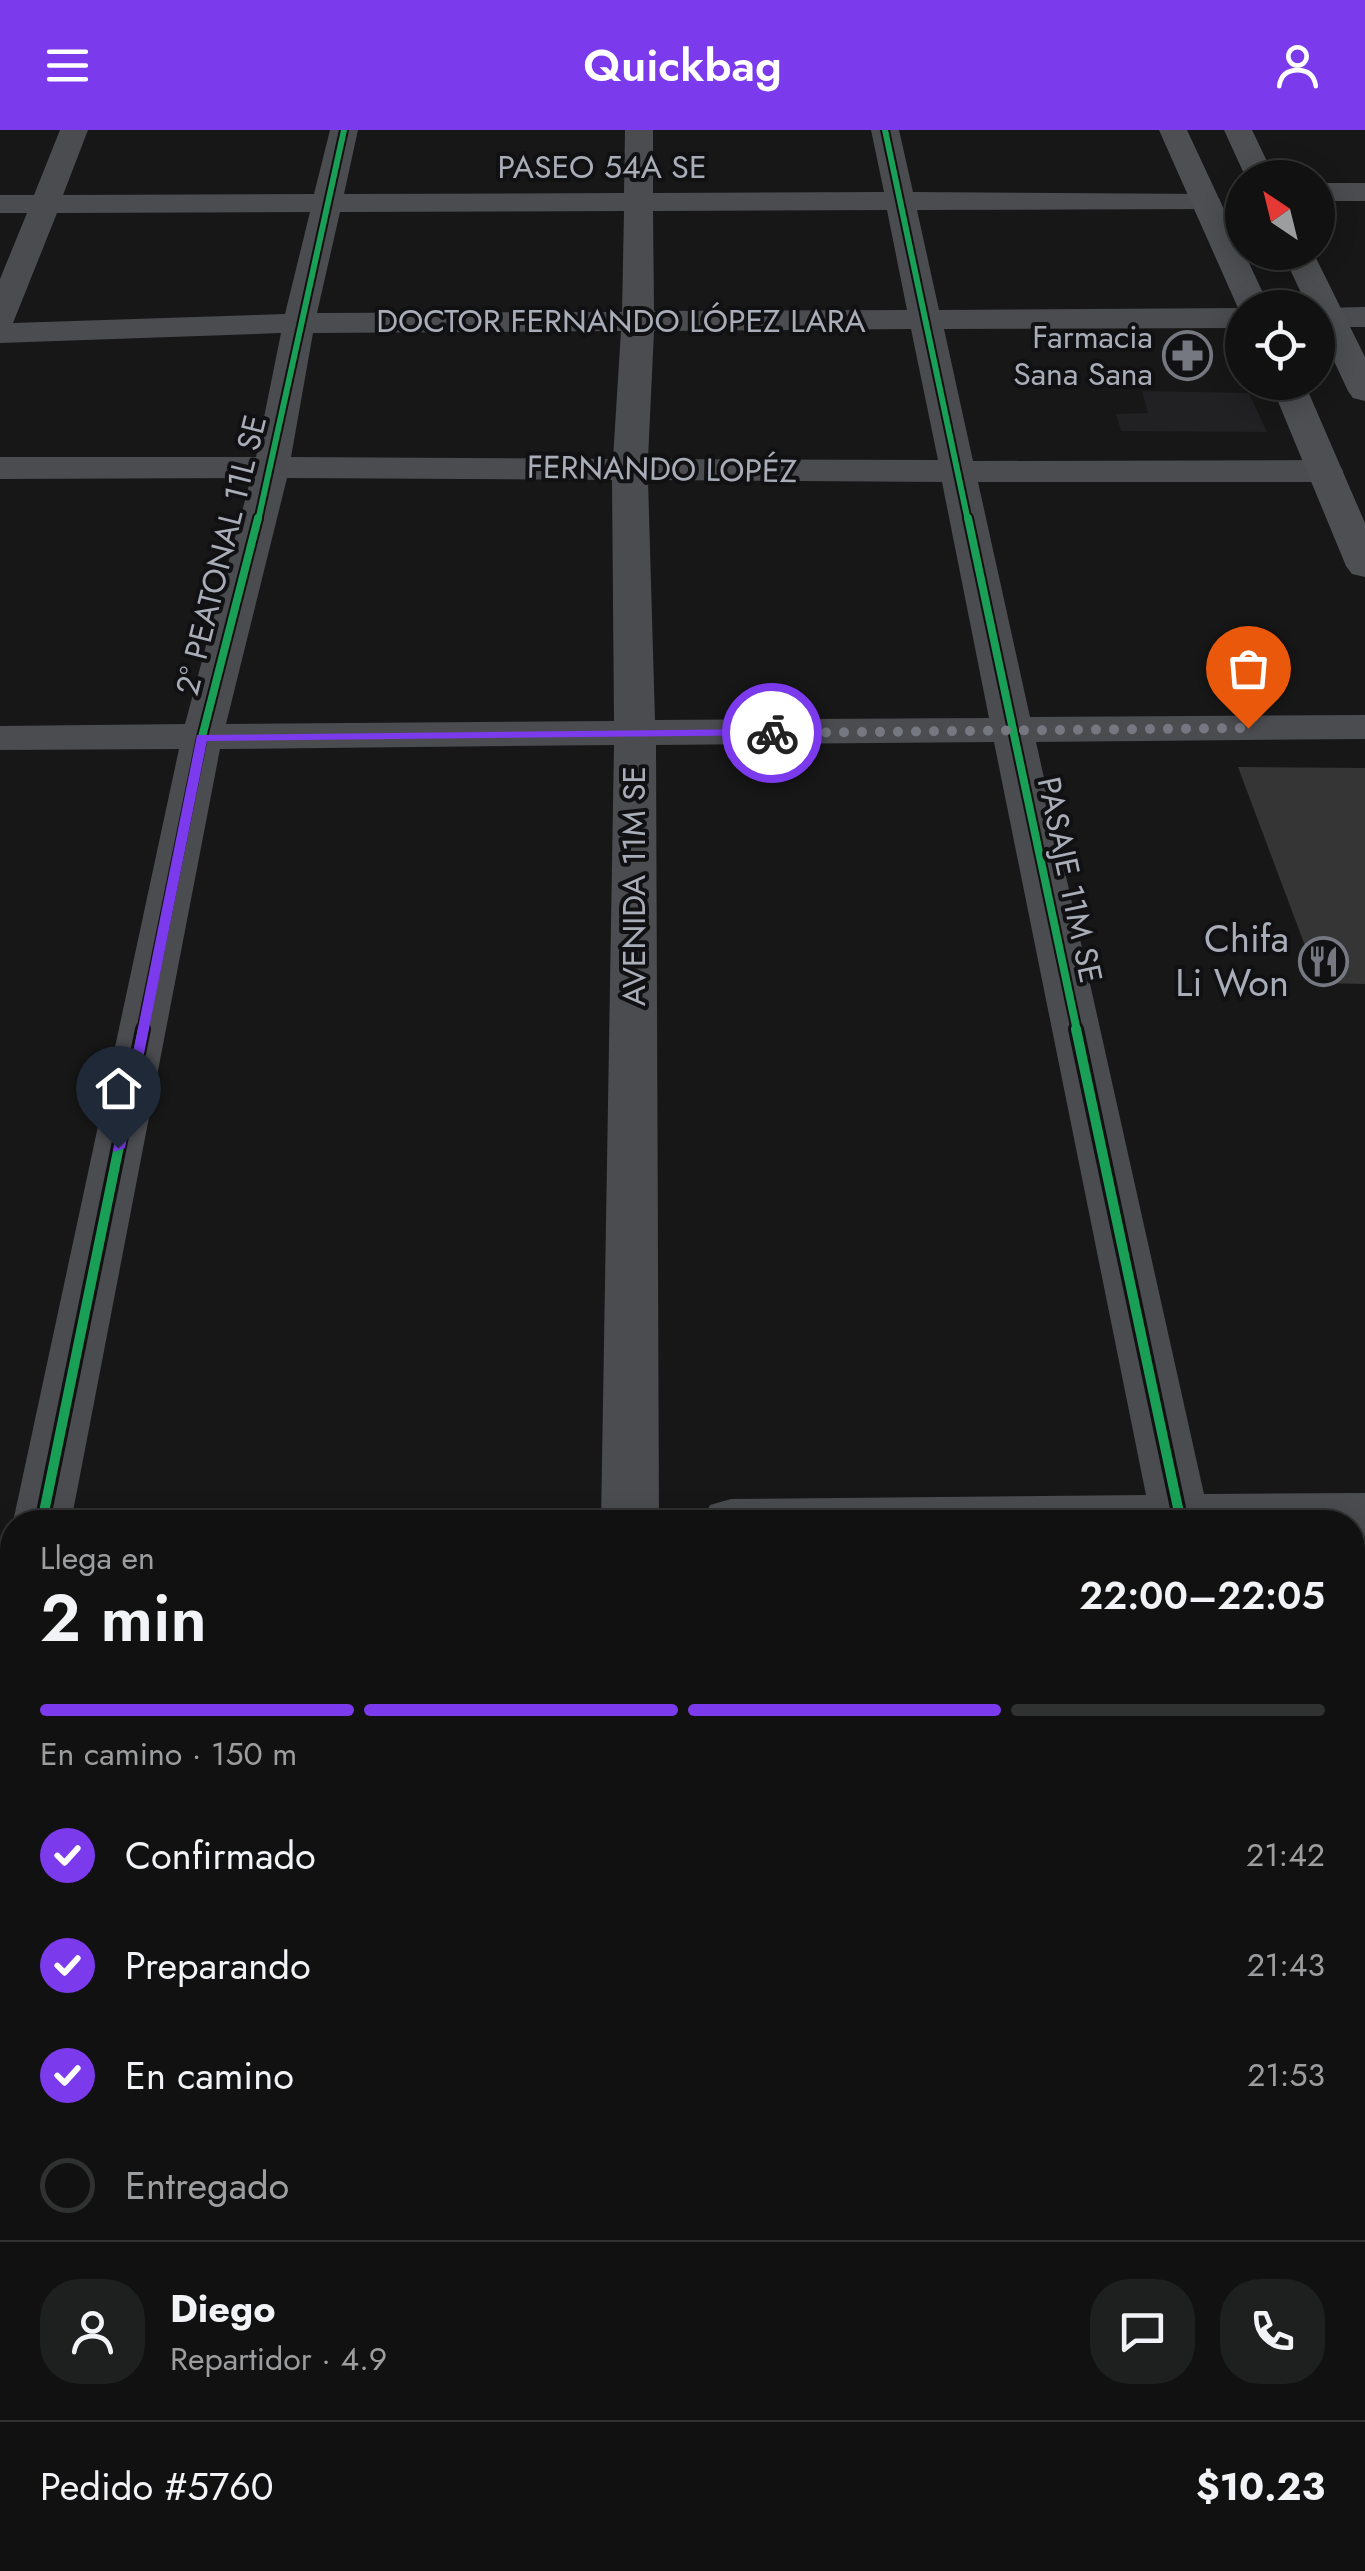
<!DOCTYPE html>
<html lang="es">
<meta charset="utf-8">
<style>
body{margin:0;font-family:Jost,sans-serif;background:#1e1f1f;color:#f1f3f6;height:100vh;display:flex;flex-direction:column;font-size:38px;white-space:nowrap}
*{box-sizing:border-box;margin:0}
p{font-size:32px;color:#9c9d9f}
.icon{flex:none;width:55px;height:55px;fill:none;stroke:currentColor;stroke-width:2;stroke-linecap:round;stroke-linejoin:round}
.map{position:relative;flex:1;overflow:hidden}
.side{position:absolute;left:0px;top:1380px;width:1365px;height:1062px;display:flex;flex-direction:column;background:#111;border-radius:40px 40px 0 0;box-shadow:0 5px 25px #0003,0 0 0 2px #303131}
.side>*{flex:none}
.needle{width:65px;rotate:325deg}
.tools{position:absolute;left:1225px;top:30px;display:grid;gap:20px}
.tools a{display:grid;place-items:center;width:110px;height:110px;border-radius:50%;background:#111;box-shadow:0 5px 25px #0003,0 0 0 2px #303131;font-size:50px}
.pin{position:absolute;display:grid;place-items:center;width:85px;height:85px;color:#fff;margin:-102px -42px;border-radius:50% 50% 50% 0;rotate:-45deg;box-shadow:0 0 10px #0007}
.pin .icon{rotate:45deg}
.courier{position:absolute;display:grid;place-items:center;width:100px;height:100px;margin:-50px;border:8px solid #7c3aed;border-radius:50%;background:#fff;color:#222;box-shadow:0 2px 12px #0007}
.summary em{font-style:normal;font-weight:600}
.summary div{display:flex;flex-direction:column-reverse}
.summary{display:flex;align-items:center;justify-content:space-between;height:170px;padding:0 40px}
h1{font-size:65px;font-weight:600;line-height:75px}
.bar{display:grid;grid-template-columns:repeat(4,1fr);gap:15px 10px;align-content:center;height:120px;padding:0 40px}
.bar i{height:12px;border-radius:8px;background:#303131}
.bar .active{background:#7c3aed}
.bar p{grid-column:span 4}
.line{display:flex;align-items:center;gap:25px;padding:0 40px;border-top:2px solid #303131}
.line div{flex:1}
.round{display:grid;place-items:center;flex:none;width:105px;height:105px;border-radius:40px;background:#1e1f1f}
ol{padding:0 40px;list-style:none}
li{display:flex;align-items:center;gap:30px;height:110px}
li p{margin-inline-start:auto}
li .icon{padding:10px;border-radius:50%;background:#7c3aed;color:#fff;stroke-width:4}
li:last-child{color:#9c9d9f}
li i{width:55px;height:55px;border:5px solid #303131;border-radius:50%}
header{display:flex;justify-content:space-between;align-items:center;height:130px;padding:0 40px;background:#7c3aed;color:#fff;font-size:45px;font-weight:600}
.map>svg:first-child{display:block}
.built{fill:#212123}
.building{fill:#353536}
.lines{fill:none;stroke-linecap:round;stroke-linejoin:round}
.minor{fill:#4b4c50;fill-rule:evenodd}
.major{fill:#4d4f52;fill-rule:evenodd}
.cycleway-far2-casing{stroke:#111113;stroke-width:10}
.cycleway-far1-casing{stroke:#111113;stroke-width:12}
.cycleway-casing{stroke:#111113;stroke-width:16}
.cycleway-far2{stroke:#1a9f57;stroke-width:6}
.cycleway-far1{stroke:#1a9f57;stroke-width:8}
.cycleway{stroke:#1a9f57;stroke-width:10}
.route{fill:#7c3aed}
.done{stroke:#757880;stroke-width:10;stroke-dasharray:0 18}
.labels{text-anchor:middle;stroke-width:8;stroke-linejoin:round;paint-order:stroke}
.far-street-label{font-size:32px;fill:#a8adb8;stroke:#111113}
.far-poi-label{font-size:32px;fill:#a8adb8;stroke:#111113;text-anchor:end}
.poi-label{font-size:38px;fill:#a8adb8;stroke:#111113;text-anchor:end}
</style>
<header><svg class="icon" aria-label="menu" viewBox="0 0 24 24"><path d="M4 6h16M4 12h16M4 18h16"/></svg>Quickbag<svg class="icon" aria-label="person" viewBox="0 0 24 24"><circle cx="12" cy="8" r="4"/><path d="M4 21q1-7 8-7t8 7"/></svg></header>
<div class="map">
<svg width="1365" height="2441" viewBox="0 0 1365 2441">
<rect width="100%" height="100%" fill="#171717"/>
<!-- built -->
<path class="built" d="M1142,261L1249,263L1267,302L1121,301L1116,284L1148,283Z"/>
<!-- building -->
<path class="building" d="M1238,637L1365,638V854L1319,853Z"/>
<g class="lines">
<!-- minor -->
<path class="minor" d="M60,0H88L63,65L314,64L330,0H358L344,64L624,63L625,0H653V63L884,62L871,0H899L913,62L1215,64L1220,70L1215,76L1205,79L917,80L939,180L1242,178V198L944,199L973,331L1325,330L1338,333L1343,341L1338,349L1325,352H978L1030,587L1365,585V609L1036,612L1204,1364L1365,1363V1409H1352V1392H702L710,1375L731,1369L1146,1365L994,612L656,615L659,1392H601L614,615L220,619L71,1392H13L179,619L0,620V596L185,594L251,348L0,349V327H256L281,203L0,213V149L27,83H0V65H34ZM887,80L907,180L654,181L653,81ZM624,81L622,182L317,183L340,82ZM310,82L285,184L13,193L57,83ZM911,199L938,330L648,329L654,201ZM621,201L613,329L291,327L313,203ZM287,348L612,350L614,591L226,594ZM648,350L942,352L989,588L655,590Z
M1318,53H1365V71H1318Z
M1365,177V197H1318L1317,178Z
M12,1477V1570L0,1574V1481Z
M1352,1907H1365V1975H1352Z
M12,1952V2022L0,2023V1953Z
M1352,2157L1365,2162V2292L1352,2287Z
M583,2430H665V2441H583Z"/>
<!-- major -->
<path class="major" d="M1159,0H1187L1270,178H1242V184L1238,178Z
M1224,0H1252L1275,48H1246Z
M1282,122H1313L1365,227V271L1353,268L1348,261L1318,197V178H1308Z
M1270,252H1304L1365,393V447L1352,444L1346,436Z"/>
<defs>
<path id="cycleway-far2" d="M885,0L968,391
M258,391L344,0"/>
<path id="cycleway-far1" d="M968,388L1077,901
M142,901L202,607L258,388"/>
<path id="cycleway" d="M1076,899L1181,1392
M42,1392L143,899"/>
</defs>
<!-- cycleway-far2 casing -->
<use href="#cycleway-far2" class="cycleway-far2-casing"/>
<!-- cycleway-far1 casing -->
<use href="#cycleway-far1" class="cycleway-far1-casing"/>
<!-- cycleway casing -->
<use href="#cycleway" class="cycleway-casing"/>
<!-- cycleway-far2 -->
<use href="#cycleway-far2" class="cycleway-far2"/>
<!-- cycleway-far1 -->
<use href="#cycleway-far1" class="cycleway-far1"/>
<!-- cycleway -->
<use href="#cycleway" class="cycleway"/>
</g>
<!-- route -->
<path class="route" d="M772,599L777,605L207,611L125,1018L113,1022L197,605Z"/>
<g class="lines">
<!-- done -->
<path class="done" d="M772,603L1248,598"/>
</g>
<!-- icons -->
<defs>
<symbol id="pharmacy-ring" viewBox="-11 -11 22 22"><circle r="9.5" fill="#111113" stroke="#757880" stroke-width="1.5"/><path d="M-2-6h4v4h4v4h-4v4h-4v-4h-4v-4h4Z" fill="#757880"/></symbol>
<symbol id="restaurant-ring" viewBox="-11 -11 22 22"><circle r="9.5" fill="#111113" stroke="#757880" stroke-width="1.5"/><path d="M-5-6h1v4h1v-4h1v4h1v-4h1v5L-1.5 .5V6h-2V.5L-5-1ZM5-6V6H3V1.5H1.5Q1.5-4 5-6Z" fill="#757880"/></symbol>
</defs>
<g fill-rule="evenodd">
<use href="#pharmacy-ring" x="1160" y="198" width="55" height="55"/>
<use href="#restaurant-ring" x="1296" y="804" width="55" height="55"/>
</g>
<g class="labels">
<!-- far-street labels -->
<g class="far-street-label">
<text x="602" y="48">PASEO 54A SE</text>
<text x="621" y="202">DOCTOR FERNANDO LÓPEZ LARA</text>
<text transform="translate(662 339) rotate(1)" y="11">FERNANDO LOPÉZ</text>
<text transform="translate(221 425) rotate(-76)" y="11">2° PEATONAL 11L SE</text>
<text transform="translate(1070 750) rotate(78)" y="11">PASAJE 11M SE</text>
<text transform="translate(634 756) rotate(-90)" y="11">AVENIDA 11M SE</text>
</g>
<!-- far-poi labels -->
<g class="far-poi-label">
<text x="1153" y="218">Farmacia<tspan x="1153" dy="37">Sana Sana</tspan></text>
</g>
<!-- poi labels -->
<g class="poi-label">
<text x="1289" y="822">Chifa<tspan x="1289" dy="44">Li Won</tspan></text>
</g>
</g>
</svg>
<div class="tools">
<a><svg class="needle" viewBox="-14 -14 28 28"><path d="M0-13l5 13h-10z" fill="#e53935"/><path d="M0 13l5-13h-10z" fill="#9c9d9f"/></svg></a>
<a><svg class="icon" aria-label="locate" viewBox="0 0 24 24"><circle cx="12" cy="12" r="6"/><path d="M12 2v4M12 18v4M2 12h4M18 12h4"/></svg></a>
</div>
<div class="pin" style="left:1248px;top:598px;background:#ea580c"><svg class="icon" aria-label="bag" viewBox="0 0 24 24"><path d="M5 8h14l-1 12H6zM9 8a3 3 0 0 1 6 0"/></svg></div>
<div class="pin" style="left:118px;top:1018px;background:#1f2937"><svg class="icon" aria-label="home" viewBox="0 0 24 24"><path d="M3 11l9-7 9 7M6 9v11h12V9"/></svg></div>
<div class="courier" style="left:772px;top:603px"><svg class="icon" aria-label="bike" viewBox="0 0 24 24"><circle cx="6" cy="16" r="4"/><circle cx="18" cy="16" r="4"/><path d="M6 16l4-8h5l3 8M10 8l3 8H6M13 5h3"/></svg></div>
<section class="side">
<div class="summary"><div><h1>2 min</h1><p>Llega en</p></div><em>22:00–22:05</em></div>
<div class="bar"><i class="active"></i><i class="active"></i><i class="active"></i><i></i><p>En camino · 150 m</p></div>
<ol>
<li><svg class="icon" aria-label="check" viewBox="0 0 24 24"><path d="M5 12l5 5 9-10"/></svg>Confirmado<p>21:42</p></li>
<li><svg class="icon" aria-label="check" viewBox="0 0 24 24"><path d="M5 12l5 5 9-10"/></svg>Preparando<p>21:43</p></li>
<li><svg class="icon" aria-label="check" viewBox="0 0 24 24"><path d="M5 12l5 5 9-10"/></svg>En camino<p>21:53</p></li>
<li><i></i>Entregado</li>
</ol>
<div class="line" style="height:180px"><a class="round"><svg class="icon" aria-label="person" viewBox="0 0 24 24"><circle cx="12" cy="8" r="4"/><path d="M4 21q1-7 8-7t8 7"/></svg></a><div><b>Diego</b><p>Repartidor · 4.9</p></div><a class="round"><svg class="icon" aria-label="chat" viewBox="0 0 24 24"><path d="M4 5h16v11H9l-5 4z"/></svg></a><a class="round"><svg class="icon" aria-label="phone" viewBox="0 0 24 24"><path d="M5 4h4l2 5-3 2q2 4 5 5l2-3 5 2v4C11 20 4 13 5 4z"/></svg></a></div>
<div class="line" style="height:130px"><div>Pedido #5760</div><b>$10.23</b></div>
</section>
</div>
